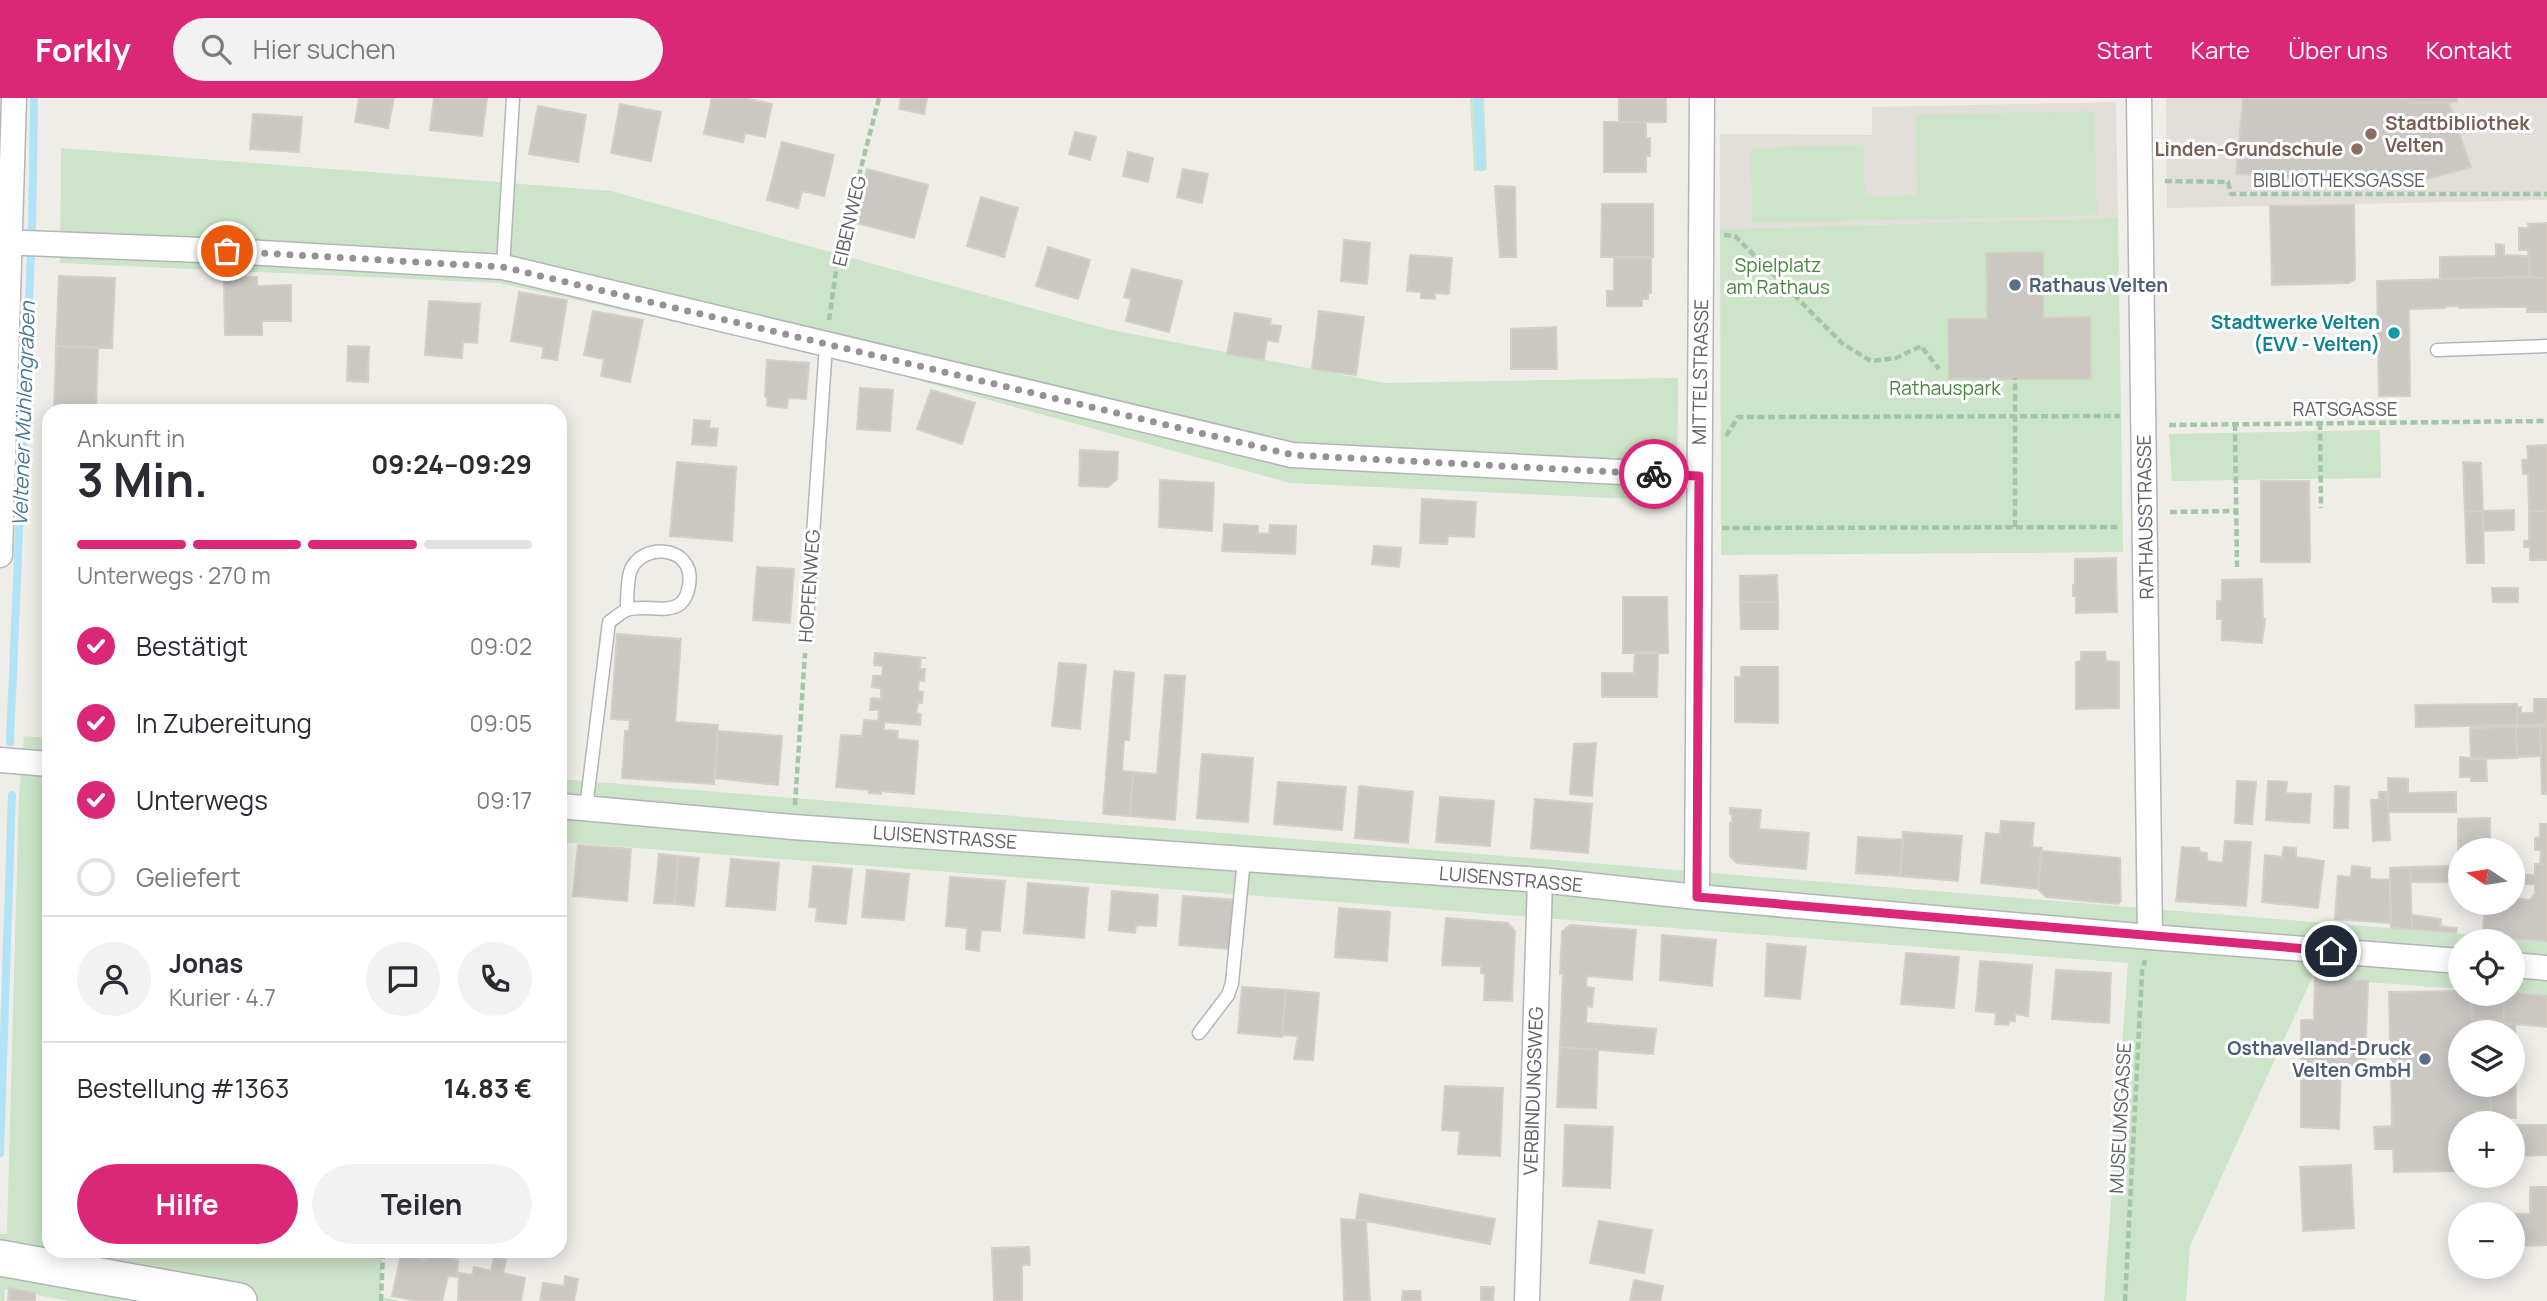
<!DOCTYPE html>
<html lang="de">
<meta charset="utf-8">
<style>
body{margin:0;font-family:Manrope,sans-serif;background:#f2f2f3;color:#2b2b33;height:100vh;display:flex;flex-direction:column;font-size:26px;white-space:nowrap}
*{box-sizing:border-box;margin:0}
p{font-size:23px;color:#7c7c81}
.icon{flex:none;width:38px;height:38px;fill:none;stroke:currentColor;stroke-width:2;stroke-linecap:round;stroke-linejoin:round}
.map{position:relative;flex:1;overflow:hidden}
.drawer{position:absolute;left:42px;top:306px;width:525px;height:854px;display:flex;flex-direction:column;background:#fff;border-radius:21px;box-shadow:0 4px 18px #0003}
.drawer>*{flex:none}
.needle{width:46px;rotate:282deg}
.buttons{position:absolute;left:2448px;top:740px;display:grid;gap:14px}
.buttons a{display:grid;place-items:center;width:77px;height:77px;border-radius:50%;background:#fff;box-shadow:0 4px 18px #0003;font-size:35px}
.pin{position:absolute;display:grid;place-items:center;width:60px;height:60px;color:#fff;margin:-30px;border:4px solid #fff;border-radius:50%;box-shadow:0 2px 7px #0007}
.courier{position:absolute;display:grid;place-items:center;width:70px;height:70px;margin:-35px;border:5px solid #db2777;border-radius:50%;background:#fff;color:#222;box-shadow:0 2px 9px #0007}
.summary em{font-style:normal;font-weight:700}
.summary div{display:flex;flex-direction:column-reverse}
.summary{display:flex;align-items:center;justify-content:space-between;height:119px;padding:0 35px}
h1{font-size:46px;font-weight:700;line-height:52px}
.bar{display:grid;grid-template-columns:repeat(4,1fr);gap:10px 7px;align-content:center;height:84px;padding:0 35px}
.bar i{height:9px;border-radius:5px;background:#e1e1e2}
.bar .current{background:#db2777}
.bar p{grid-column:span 4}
.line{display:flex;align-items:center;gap:18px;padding:0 35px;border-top:2px solid #e1e1e2}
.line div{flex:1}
.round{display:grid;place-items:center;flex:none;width:74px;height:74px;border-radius:37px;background:#f2f2f3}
ol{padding:0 35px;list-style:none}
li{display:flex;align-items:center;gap:21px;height:77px}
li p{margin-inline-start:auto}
li .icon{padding:7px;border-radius:50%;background:#db2777;color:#fff;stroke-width:4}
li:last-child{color:#7c7c81}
li i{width:38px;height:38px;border:4px solid #e1e1e2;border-radius:50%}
.primary-button{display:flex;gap:14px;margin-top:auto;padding:14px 35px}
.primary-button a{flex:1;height:80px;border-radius:42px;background:#db2777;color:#fff;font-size:28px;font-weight:700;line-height:80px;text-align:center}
.primary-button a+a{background:#f2f2f3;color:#2b2b33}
header{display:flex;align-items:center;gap:42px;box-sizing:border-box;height:98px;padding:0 35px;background:#db2777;color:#fff}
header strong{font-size:33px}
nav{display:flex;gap:38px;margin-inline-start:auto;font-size:24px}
.search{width:490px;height:63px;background:#f2f2f3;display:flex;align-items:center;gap:18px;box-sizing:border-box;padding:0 24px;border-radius:38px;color:#7c7c81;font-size:26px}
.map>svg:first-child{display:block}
.education{fill:#e2ded9}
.green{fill:#cce4c7}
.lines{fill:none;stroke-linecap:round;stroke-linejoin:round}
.stream{stroke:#b1e3f6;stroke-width:8}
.building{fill:#cbc8c4;stroke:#d4cec7;stroke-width:2}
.lane-casing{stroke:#b3b5b8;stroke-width:15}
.street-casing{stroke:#b3b5b8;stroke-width:27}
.secondary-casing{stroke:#b2b5b8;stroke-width:38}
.path{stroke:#a3c6a7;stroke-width:4.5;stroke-dasharray:7 3.5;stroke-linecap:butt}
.lane{stroke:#fff;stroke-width:12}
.street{stroke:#fff;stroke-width:24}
.secondary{stroke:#fff;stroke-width:35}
.done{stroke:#919394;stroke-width:7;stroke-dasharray:0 12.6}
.route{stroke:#db2777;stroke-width:9}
.education-dot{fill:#8d6e63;stroke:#fff;stroke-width:2.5}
.service-dot{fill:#5c6f8a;stroke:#fff;stroke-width:2.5}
.culture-dot{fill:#0f9aa8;stroke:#fff;stroke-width:2.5}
.labels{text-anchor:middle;stroke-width:6;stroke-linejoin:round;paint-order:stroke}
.education-label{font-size:19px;font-weight:bold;fill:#785e54;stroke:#fff;text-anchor:start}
.street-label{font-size:19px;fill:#5f6366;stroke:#fff}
.park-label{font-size:19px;fill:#488440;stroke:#fff}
.service-label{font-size:19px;font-weight:bold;fill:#4e5e75;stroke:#fff;text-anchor:start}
.culture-label{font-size:19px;font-weight:bold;fill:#0d838f;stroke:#fff;text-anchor:end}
.water-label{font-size:21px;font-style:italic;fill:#487a97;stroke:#fff}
</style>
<header>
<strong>Forkly</strong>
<div class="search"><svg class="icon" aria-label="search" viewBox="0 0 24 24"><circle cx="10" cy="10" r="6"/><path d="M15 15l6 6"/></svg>Hier suchen</div>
<nav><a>Start</a><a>Karte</a><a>Über uns</a><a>Kontakt</a></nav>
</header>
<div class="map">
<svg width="2547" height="1203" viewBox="0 0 2547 1203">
<rect width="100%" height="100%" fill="#efede8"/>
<!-- education -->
<path class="education" d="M2166,0H2547V102L2167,110Z
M2116,4L2118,120L1720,131V36L1872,37V9Z"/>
<!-- green -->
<path class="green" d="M1470,0H1484L1487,72L1474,73Z
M2094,13L2097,117L1752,125L1751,50L1863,47L1865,98L1917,97L1916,17Z
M61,50L611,93L1107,231L1384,285L1678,280L1677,403L1290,385L830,258L499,185L60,165Z
M2118,120L2123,454L1721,457L1720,131Z
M2380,332L2381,380L2172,383L2169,336Z
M24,638L49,640V1153H382L381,1199L401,1203H70L5,1191L4,1203H0V1136H7L19,698Z
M560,681L2547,843V898L2513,895V844H2460V891L2312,880L2190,1148L2186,1203H2104L2128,865L560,744Z"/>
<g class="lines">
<!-- stream -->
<path class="stream" d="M1478,0L1481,69
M32,133L34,0
M10,644L31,155
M0,1055L12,697"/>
</g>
<!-- building -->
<path class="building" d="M359,0H394L388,30L355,24Z
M434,0H487L482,38L430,32Z
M712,0H743L772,6L765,39L745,35L743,44L704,36Z
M901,0H927L924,16L899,11Z
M1619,0H1666V24H1619Z
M2243,0H2408L2409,5H2449L2471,69L2409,86V78L2372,80V85L2236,76Z
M2408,0H2457V4L2409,5Z
M620,6L661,14L651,63L611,55Z
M538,8L586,17L578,64L529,56Z
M253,16L302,19L299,54L250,51Z
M1604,24H1646V40H1650V58H1646V74H1604Z
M1075,34L1096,39L1090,62L1069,56Z
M782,44L834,57L824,98L802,93L798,110L767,102Z
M1128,54L1153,60L1148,84L1123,78Z
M867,71L928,87L914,140L853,124Z
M1183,71L1208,76L1202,105L1177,99Z
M1495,88L1515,89L1516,159H1500Z
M981,99L1018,110L1004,159L967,148Z
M1602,106H1653V159H1601Z
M2354,107L2355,181L2349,185L2272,187L2270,108Z
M2547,125V180L2530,179L2528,152H2519V130H2529L2528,126Z
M1344,142L1370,145L1367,186L1341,183Z
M2496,146L2504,147V157L2529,158L2530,179L2440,181V159L2496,158Z
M1048,149L1090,162L1078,201L1036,188Z
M2043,154V220L2090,219L2091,281H1949L1948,221H1987L1986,155Z
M1410,157L1452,160L1449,196L1435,195V201L1421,200V194L1407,193Z
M1614,160H1651V195H1648V201H1642V208H1607V193H1614Z
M1132,171L1182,183L1169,234L1126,223L1131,201L1124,199Z
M59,178L115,180L112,250L56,248Z
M224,179H257V188L291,187V223H262V237H225Z
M2530,179L2547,180V214H2527V209H2505L2459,210V208H2447L2445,210L2409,211L2410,298H2379L2377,183Z
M519,194L567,202L557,262L542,260L544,249L511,243Z
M429,203L480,206L477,245L463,244L462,260L425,257Z
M593,213L643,222L630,284L601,278L604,261L584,257Z
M1319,213L1364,219L1356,277L1312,271Z
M1235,215L1271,221L1270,227L1281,228L1278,244L1267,242L1264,262L1227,256Z
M1556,229L1557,271H1511V231Z
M56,248L98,250L96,313H54Z
M348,248L369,249L368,284L347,283Z
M767,262L809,265L806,301L788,300L787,310L767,308V299L765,298Z
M860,290L893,292L890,333L857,331Z
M931,292L975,305L962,346L917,331Z
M694,322L710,323L709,330L718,331L716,348L692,346Z
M2547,347V413H2529L2528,376H2523L2522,362L2528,361L2527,348Z
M1080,352L1118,354L1117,381L1108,389L1079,388Z
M677,364L736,369L732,443L670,438Z
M2463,364L2481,365L2483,413L2465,414Z
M1160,382L1214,385L1212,433L1159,429Z
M2261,383H2309L2310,464H2261Z
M1422,401L1476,404L1474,439L1448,438L1447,446L1420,445Z
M2514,412V432L2483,433V413Z
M2483,413L2484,465H2467L2465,414Z
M2529,413H2547V462H2530V449H2524V443L2529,442Z
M1224,426L1258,428V435L1269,436L1270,427L1296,428L1295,456L1222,453Z
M1374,448L1401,450L1399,469L1372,466Z
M2116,460L2117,514L2076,515V498H2073V487H2075V461Z
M757,469L794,471L790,525L753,522Z
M1777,477L1778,504H1740V478Z
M2262,481L2263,521H2265L2262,545L2222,542V521H2217V503H2222V482Z
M2492,490H2518V504H2493Z
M1623,499H1667L1668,555H1623Z
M1740,504H1778V531H1741Z
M617,536L681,541L675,624L718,627L714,686L622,680L625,633H629L630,622L611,621Z
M1635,554H1658L1657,599H1602V575H1634Z
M2081,554H2105L2106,563L2119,564V610L2076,611V564L2081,563Z
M875,555L926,560H921L920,571H925L924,583L919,582L918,593L923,594L922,605H918L916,615L921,616L920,627L884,624V632L898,633L897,641L918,643L914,696L881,693V696L869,695V692L836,689L841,637L862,638L864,622L878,623L879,612H870L871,600L881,601V590L872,589L873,578H882L883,568L874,567Z
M1059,565L1086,567L1080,631L1052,628Z
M1741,569H1778V625L1735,624V579H1741Z
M1114,573L1134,575L1129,642H1124L1122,673L1133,674L1130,718L1103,716Z
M1165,577L1185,578L1175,722L1130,718L1133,674L1157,676Z
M2534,601H2547V627H2517V610L2521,609V615H2534Z
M2517,606V627L2416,629L2415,607Z
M2540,628H2547V696H2542Z
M2540,628L2541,658L2517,659L2516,629Z
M2516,629L2517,660L2471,661L2470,630Z
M718,633L782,638L778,687L715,680Z
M1596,645L1592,698L1570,696L1574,646Z
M1202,656L1253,660L1248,724L1197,720Z
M2460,659L2486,661L2487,683H2471V679H2460Z
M2388,680L2408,681V695L2456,694V714H2388Z
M2237,683L2256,684L2252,726L2235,725Z
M2268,683L2287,684L2286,695L2311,696L2309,725L2266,722Z
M1278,684L1346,689L1342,732L1274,726Z
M1359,688L1413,694L1408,745L1355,740Z
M2335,688L2349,689L2348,730H2334Z
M2379,694H2387L2390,742L2373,743L2371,702H2379Z
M1440,699L1494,703L1490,748L1436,744Z
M1535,701L1592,706L1588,755L1531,750Z
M1730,710L1761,712L1759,731L1809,735L1806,771L1737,765L1730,758V725H1732V716H1730Z
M2490,720V752H2460V768H2458V721Z
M2001,723L2034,725L2032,749L2042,750L2038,791L1981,785L1986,735L2000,737Z
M2540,726H2547V766H2540L2541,752H2535V740L2540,739Z
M1903,734L1962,738L1958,783L1900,778Z
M1858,739L1903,742L1900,778L1856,775Z
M2225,743L2251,744L2246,808L2176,803L2182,749L2199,750L2200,754L2207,755V763L2223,765Z
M578,747L631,751L627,803L573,798Z
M2284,749L2296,750V759L2324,763L2318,810L2262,804L2265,757L2282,759Z
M2041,753L2120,760L2121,803L2118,806L2046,799L2038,791Z
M659,756L678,758L675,806L654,805Z
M678,758L699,760L694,808L675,806Z
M731,761L779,765L775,812L726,808Z
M2535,766H2547V843L2482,838L2486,805H2513V800L2530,802L2535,796V786H2526V777H2535Z
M813,768L852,771L846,826L816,823L817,810L809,809Z
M2352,768L2370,770V781L2390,782V825L2335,821L2338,778L2351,779Z
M2458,768H2460V788V784H2411L2410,769Z
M2410,769L2412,831L2391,830L2390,770Z
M867,772L909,776L904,822L862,819Z
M950,779L1005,783L1000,833L981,832L979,853L966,851L967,830L946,828Z
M1028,785L1088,790L1084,840L1024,835Z
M1112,793L1158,797L1156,828L1136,827L1135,835L1109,832Z
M1183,798L1236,802L1232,851L1179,847Z
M1339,810L1390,814L1387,863L1335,859Z
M2412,817L2441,821L2440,828L2457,830L2456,835L2412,831Z
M1446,820L1508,825L1515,833L1512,903L1484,902L1485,876L1481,875V868L1442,867Z
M1570,827L1636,832L1632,882L1587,878L1586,889L1594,890L1592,909L1587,908L1586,925L1656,931L1653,956L1560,949L1563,876H1560L1562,834Z
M1662,837L1716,842L1712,888L1660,882Z
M1767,846L1806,849L1800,901L1765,898Z
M1906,855L1959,859L1954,910L1901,906Z
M1980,863L2032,867L2028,918L2015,916V923H2009L2008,927L1995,926L1996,915L1976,913Z
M2056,872L2111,875L2109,925L2052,921Z
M2315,880L2368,883L2365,971L2341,970L2339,1031L2301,1029V922H2314Z
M1242,889L1286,892L1282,939L1238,935Z
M1286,892L1319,895L1313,962L1294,961L1298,938L1282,937Z
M2460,893V896H2471L2472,921H2489V934H2460V987H2490L2491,1012L2475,1013L2476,1026H2460V1073L2394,1074L2393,1051H2375L2374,1029L2392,1028L2389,894Z
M2513,895L2547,898V929L2504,925V896Z
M2471,905L2504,906V925L2489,921H2472Z
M2489,921L2515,926L2516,1020H2491L2490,987H2513V934H2489Z
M1560,949L1598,952L1596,1010L1557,1009Z
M1445,988L1503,990L1500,1058L1458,1056L1460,1033L1442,1032Z
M1565,1027L1613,1029L1610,1090L1563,1088Z
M2513,1027H2547V1057L2513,1058Z
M2351,1067L2354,1130L2303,1133L2300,1069Z
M2530,1089H2547V1147L2517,1148L2516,1116H2530Z
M1360,1096L1495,1121L1490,1146L1356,1121Z
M1341,1121L1366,1123L1370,1203H1344Z
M1599,1123L1652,1132L1644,1175L1590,1165Z
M1029,1149L1030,1167H1022V1203H994L992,1150Z
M426,1155L458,1162L457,1179L448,1178L442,1203H417L392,1198L401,1157L425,1162Z
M494,1159L506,1162L503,1175L525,1180L521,1203H458L459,1175L472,1177L474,1169L491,1173Z
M565,1178L578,1181L574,1203H540L543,1185L564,1188Z
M1634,1182L1663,1188L1660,1203H1630Z
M1481,1189H1494L1493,1203H1481Z
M9,1190L35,1195V1203H8Z
M1403,1193H1420L1421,1203H1402Z"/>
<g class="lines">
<defs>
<path id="lane" d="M503,169L513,0
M2437,252L2547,248
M806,539L826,247
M586,710L609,524C614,521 621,514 627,512C643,506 666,516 680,506C685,502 688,494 689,487C696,447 640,443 630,474C627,486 627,500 627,512
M1199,935L1228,897L1232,885L1244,761"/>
<path id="street" d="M2139,0L2150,839
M0,144L227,153L503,169L1292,357L1699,378
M0,457L14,0
M0,662L49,666
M560,708L793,729L1540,782L1697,799L2150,839L2460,863
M1697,799L1702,0
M2513,867L2547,870
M1527,1203L1540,782"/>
<path id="secondary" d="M0,1160L239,1203"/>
</defs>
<!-- lane casing -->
<use href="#lane" class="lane-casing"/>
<!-- street casing -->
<use href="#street" class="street-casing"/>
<!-- secondary casing -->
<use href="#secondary" class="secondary-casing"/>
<!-- path -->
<path class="path" d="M2165,83L2228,84L2231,96H2547
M1724,137L1735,138L1843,246L1871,263L1896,260L1921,248L1939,271
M829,222L838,159L879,0
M2320,325L2321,410
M2235,326L2237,469
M2169,327L2547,323
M1726,338L1738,319L2120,318
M2170,414L2236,413
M2015,429V280
M1722,430L2119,429
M795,707L805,555
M381,1203L383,1153
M2125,1203L2142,874L2145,862"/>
<!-- lane -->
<use href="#lane" class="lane"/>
<!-- street -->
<use href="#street" class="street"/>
<!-- secondary -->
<use href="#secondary" class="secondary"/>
</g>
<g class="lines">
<!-- done -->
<path class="done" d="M227,153L503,169L1293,357L1654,376"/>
<!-- route -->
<path class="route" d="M1654,376L1699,378L1697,799L2331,853"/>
</g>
<!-- markers -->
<g class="education-dot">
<circle cx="2371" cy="36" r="7"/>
<circle cx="2357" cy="51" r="7"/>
</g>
<g class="service-dot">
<circle cx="2015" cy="187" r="7"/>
<circle cx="2425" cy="961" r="7"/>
</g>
<circle class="culture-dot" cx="2394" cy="235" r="7"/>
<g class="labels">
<!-- education labels -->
<g class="education-label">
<text x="2385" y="32">Stadtbibliothek<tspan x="2385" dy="22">Velten</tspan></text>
<text x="2343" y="58" text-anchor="end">Linden-Grundschule</text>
</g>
<!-- street labels -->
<g class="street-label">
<text x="2339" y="89">BIBLIOTHEKSGASSE</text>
<text transform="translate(849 123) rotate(-77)" y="7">EIBENWEG</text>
<text transform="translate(1700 274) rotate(-89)" y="7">MITTELSTRASSE</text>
<text x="2345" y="318">RATSGASSE</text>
<text transform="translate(2145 419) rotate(-91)" y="7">RATHAUSSTRASSE</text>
<text transform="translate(809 488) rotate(-86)" y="7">HOPFENWEG</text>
<text transform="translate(945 739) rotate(4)" y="7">LUISENSTRASSE</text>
<text transform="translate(1511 781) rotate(5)" y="7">LUISENSTRASSE</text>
<text transform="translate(1533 993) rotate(-88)" y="7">VERBINDUNGSWEG</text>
<text transform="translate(2120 1020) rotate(-87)" y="7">MUSEUMSGASSE</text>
</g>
<!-- park labels -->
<g class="park-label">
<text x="1778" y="174">Spielplatz<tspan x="1778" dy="22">am Rathaus</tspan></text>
<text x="1945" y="297">Rathauspark</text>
</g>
<!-- service labels -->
<g class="service-label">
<text x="2029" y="194">Rathaus Velten</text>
<text x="2411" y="957" text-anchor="end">Osthavelland-Druck<tspan x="2411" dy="22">Velten GmbH</tspan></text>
</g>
<!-- culture labels -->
<g class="culture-label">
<text x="2380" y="231">Stadtwerke Velten<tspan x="2380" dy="22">(EVV - Velten)</tspan></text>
</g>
<!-- water labels -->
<g class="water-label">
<text transform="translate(24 316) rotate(-88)" y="7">Veltener Mühlengraben</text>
</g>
</g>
</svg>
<div class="buttons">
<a><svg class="needle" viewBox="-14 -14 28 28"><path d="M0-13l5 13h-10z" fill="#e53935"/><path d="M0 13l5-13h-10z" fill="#7c7c81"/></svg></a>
<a><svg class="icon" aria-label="locate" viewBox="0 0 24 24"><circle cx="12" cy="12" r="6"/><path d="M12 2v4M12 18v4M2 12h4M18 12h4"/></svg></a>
<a><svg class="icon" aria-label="layers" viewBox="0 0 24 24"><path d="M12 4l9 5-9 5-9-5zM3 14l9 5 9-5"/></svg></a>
<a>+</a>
<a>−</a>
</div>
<div class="pin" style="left:227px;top:153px;background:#ea580c"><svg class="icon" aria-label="bag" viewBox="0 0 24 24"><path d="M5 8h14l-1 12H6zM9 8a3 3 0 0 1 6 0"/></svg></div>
<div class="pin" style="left:2331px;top:853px;background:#1f2937"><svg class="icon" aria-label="home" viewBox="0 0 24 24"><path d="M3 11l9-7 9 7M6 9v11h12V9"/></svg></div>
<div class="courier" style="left:1654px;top:376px"><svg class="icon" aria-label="bike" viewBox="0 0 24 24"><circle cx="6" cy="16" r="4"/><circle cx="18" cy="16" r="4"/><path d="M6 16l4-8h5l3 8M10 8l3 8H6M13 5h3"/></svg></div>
<section class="drawer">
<div class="summary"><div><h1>3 Min.</h1><p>Ankunft in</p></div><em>09:24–09:29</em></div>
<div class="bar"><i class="current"></i><i class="current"></i><i class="current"></i><i></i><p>Unterwegs · 270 m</p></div>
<ol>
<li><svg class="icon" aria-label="check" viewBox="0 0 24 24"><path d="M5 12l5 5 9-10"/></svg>Bestätigt<p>09:02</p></li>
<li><svg class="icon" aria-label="check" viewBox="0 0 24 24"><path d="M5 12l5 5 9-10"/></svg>In Zubereitung<p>09:05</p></li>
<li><svg class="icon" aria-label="check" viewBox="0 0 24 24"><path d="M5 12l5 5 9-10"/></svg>Unterwegs<p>09:17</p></li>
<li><i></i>Geliefert</li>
</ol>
<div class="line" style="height:126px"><a class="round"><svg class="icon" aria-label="person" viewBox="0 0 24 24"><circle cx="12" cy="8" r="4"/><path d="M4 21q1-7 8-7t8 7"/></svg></a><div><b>Jonas</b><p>Kurier · 4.7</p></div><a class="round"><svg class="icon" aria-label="chat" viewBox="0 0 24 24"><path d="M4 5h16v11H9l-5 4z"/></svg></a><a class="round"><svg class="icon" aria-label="phone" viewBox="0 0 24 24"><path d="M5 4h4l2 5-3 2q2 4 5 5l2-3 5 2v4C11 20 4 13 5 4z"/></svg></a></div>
<div class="line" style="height:91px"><div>Bestellung #1363</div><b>14.83 €</b></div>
<div class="primary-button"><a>Hilfe</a><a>Teilen</a></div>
</section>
</div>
